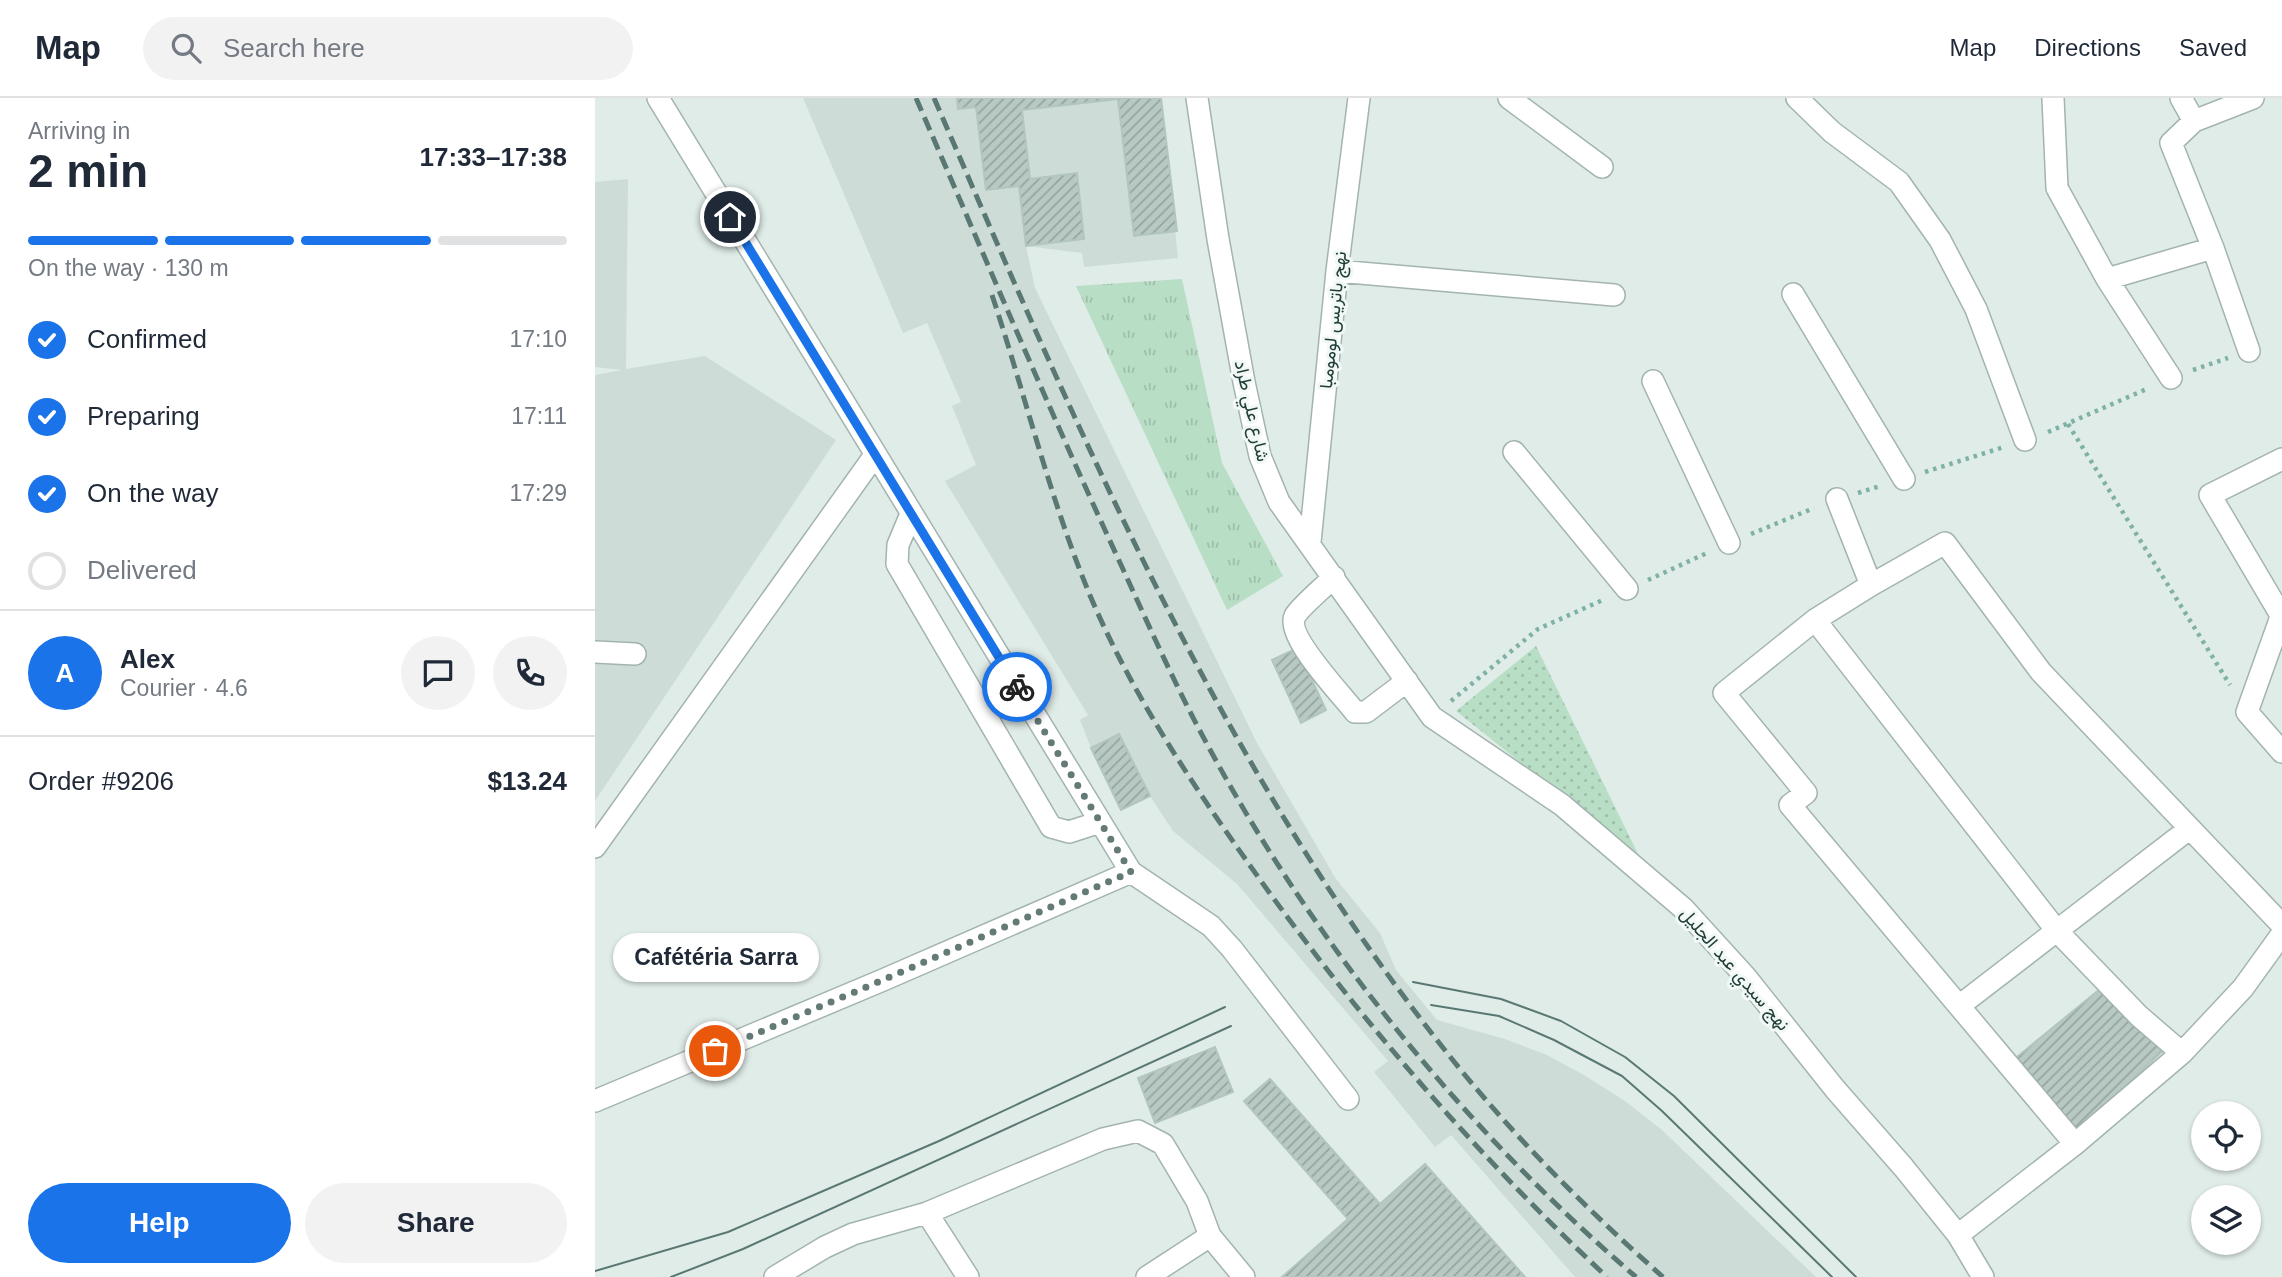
<!DOCTYPE html>
<meta charset="utf-8">
<style>
body{margin:0;font-family:Helvetica,Vazirmatn,sans-serif;background:#f2f2f3;color:#1f2937;height:100vh;display:flex;flex-direction:column;font-size:26px;white-space:nowrap}
*{box-sizing:border-box;margin:0}
p{font-size:23px;color:#747a83}
.icon{flex:none;width:38px;height:38px;fill:none;stroke:currentColor;stroke-width:2;stroke-linecap:round;stroke-linejoin:round}
.map{position:relative;flex:1;overflow:hidden}
.panel{display:flex;flex-direction:column;background:#fff;width:595px}
.panel>*{flex:none}
.buttons{position:absolute;left:1596px;top:1003px;display:grid;gap:14px}
.buttons a{display:grid;place-items:center;width:70px;height:70px;border-radius:50%;background:#fff;box-shadow:0 2px 5px #0004;font-size:35px}
.pin{position:absolute;display:grid;place-items:center;width:60px;height:60px;color:#fff;margin:-30px;border:4px solid #fff;border-radius:50%;box-shadow:0 2px 7px #0007}
.courier{position:absolute;display:grid;place-items:center;width:70px;height:70px;margin:-35px;border:5px solid #1a73e8;border-radius:50%;background:#fff;color:#222;box-shadow:0 2px 9px #0007}
.bubble{position:absolute;height:49px;border-radius:24px;background:#fff;box-shadow:0 2px 5px #0004;font-size:23px;font-weight:800;line-height:49px;text-align:center}
.headline em{font-style:normal;font-weight:800}
.headline div{display:flex;flex-direction:column-reverse}
.headline{display:flex;align-items:center;justify-content:space-between;height:119px;padding:0 28px}
h1{font-size:46px;font-weight:800;line-height:52px}
.bar{display:grid;grid-template-columns:repeat(4,1fr);gap:10px 7px;align-content:center;height:84px;padding:0 28px}
.bar i{height:9px;border-radius:5px;background:#e0e1e3}
.bar .current{background:#1a73e8}
.bar p{grid-column:span 4}
.line{display:flex;align-items:center;gap:18px;padding:0 28px;border-top:2px solid #e0e1e3}
.line div{flex:1}
.round{display:grid;place-items:center;flex:none;width:74px;height:74px;border-radius:37px;background:#f2f2f3}
ol{padding:0 28px;list-style:none}
li{display:flex;align-items:center;gap:21px;height:77px}
li p{margin-inline-start:auto}
li .icon{padding:7px;border-radius:50%;background:#1a73e8;color:#fff;stroke-width:4}
li:last-child{color:#747a83}
li i{width:38px;height:38px;border:4px solid #e0e1e3;border-radius:50%}
.action{display:flex;gap:14px;margin-top:auto;padding:14px 28px}
.action a{flex:1;height:80px;border-radius:42px;background:#1a73e8;color:#fff;font-size:28px;font-weight:800;line-height:80px;text-align:center}
.action a+a{background:#f2f2f3;color:#1f2937}
header{display:flex;align-items:center;gap:42px;box-sizing:border-box;height:98px;padding:0 35px;background:#fff;border-bottom:2px solid #e0e1e3}
header strong{font-size:33px}
nav{display:flex;gap:38px;margin-inline-start:auto;font-size:24px}
.search{width:490px;height:63px;background:#f2f2f3;display:flex;align-items:center;gap:18px;box-sizing:border-box;padding:0 24px;border-radius:38px;color:#747a83;font-size:26px}
main{display:flex;flex:1;min-height:0}
.map>svg:first-child{display:block}
.built{fill:#cedcd7}
.grass{fill:url(#grass-dots)}
.park{fill:url(#park-tufts)}
.building{fill:url(#building-hatch);stroke:#b2c5bf;stroke-width:2}
.lines{fill:none;stroke-linecap:round;stroke-linejoin:round}
.minor-casing{stroke:#a3b4b0;stroke-width:24}
.path{stroke:#7fb1a6;stroke-width:4.5;stroke-dasharray:3.5 5;stroke-linecap:butt}
.minor{stroke:#fff;stroke-width:21}
.tram{stroke:#5a7873;stroke-width:2}
.rail{stroke:#5a7873;stroke-width:5;stroke-dasharray:14 7;stroke-linecap:butt}
.done{stroke:#637a76;stroke-width:7;stroke-dasharray:0 12.6}
.route{stroke:#1a73e8;stroke-width:9}
.labels{text-anchor:middle;stroke-width:6;stroke-linejoin:round;paint-order:stroke}
.street-label{font-size:18px;fill:#203d38;stroke:#f1f8f5}
</style>
<header>
<strong>Map</strong>
<div class="search"><svg class="icon" aria-label="search" viewBox="0 0 24 24"><circle cx="10" cy="10" r="6"/><path d="M15 15l6 6"/></svg>Search here</div>
<nav><a>Map</a><a>Directions</a><a>Saved</a></nav>
</header>
<main>
<section class="panel">
<div class="headline"><div><h1>2 min</h1><p>Arriving in</p></div><em>17:33–17:38</em></div>
<div class="bar"><i class="current"></i><i class="current"></i><i class="current"></i><i></i><p>On the way · 130 m</p></div>
<ol>
<li><svg class="icon" aria-label="check" viewBox="0 0 24 24"><path d="M5 12l5 5 9-10"/></svg>Confirmed<p>17:10</p></li>
<li><svg class="icon" aria-label="check" viewBox="0 0 24 24"><path d="M5 12l5 5 9-10"/></svg>Preparing<p>17:11</p></li>
<li><svg class="icon" aria-label="check" viewBox="0 0 24 24"><path d="M5 12l5 5 9-10"/></svg>On the way<p>17:29</p></li>
<li><i></i>Delivered</li>
</ol>
<div class="line" style="height:126px"><b class="round" style="background:#1a73e8;color:#fff">A</b><div><b>Alex</b><p>Courier · 4.6</p></div><a class="round"><svg class="icon" aria-label="chat" viewBox="0 0 24 24"><path d="M4 5h16v11H9l-5 4z"/></svg></a><a class="round"><svg class="icon" aria-label="phone" viewBox="0 0 24 24"><path d="M5 4h4l2 5-3 2q2 4 5 5l2-3 5 2v4C11 20 4 13 5 4z"/></svg></a></div>
<div class="line" style="height:91px"><div>Order #9206</div><b>$13.24</b></div>
<div class="action"><a>Help</a><a>Share</a></div>
</section>
<div class="map">
<svg width="1687" height="1179" viewBox="0 0 1687 1179">
<defs>
<pattern id="grass-dots" width="8" height="8" patternUnits="userSpaceOnUse" patternTransform="scale(1.75)"><rect width="8" height="8" fill="#b8dec6"/><path d="M2 2h.1M6 6h.1" fill="none" stroke="#9ebfab" stroke-width="1.8" stroke-linecap="round"/></pattern>
<pattern id="park-tufts" width="24" height="20" patternUnits="userSpaceOnUse" patternTransform="scale(1.75)"><rect width="24" height="20" fill="#b8dec6"/><path d="M3 7l-1-3M5 7V3M7 7l1-3M15 17l-1-3M17 17v-4M19 17l1-3" fill="none" stroke="#9ebfab"/></pattern>
<pattern id="building-hatch" width="6" height="6" patternUnits="userSpaceOnUse" patternTransform="scale(1.75)"><rect width="6" height="6" fill="#b8c9c4"/><path d="M-1 1l2-2M0 6l6-6M5 7l2-2" fill="none" stroke="#95a4a0"/></pattern>
</defs>
<rect width="100%" height="100%" fill="#e0ece8"/>
<!-- built -->
<path class="built" d="M208,0H566L583,160L489,169L487,155L431,148L440,190L662,645L741,781L785,835L801,872L842,922L910,941L952,957L989,977L1030,1003L1067,1032L1221,1179H980L856,1037L840,1049L779,974L793,963L642,786L578,733L555,698L524,636L496,650L485,622L493,617L350,383L381,367L357,308L366,304L332,225L308,235Z
M33,81L31,271L110,258L241,342L0,703V277L27,272L0,269V84Z"/>
<!-- grass -->
<path class="grass" d="M941,548L1045,760L861,613Z"/>
<!-- park -->
<path class="park" d="M587,181L627,365L688,478L632,512L481,188Z"/>
<!-- building -->
<path class="building" d="M362,0H566L582,133L539,138L523,1L427,12L435,81L482,75L489,141L431,148L424,88L391,92L381,9L363,11Z
M702,550L731,612L706,625L677,562Z
M524,636L555,698L526,712L496,650Z
M1511,886L1571,950L1480,1035L1417,963Z
M620,949L638,994L560,1025L543,980Z
M675,981L785,1106L830,1066L930,1179H687L753,1121L649,1003Z"/>
<g class="lines">
<defs>
<path id="minor" d="M63,0L536,774L616,828L637,851L753,1001
M602,0L623,141L649,284L665,358L684,404L837,619L967,707L1089,811L1150,878L1240,991L1309,1070L1363,1137L1388,1179
M914,0L1007,69
M1202,0L1237,34L1304,84L1345,142L1381,211L1430,342
M1458,0L1462,90L1512,181L1576,280
M1586,0L1599,23L1658,0
M1599,23L1576,45L1618,150L1654,253
M742,173L1019,197
M1512,181L1618,150
M1198,196L1309,381
M1058,283L1134,445
M919,354L1032,491
M1687,361L1615,397L1687,519
M1242,401L1276,487
M316,416L303,447L302,466L456,729L474,734L505,724
M715,444L742,173L764,0
M739,479C730,488 705,509 700,518C690,538 747,597 760,614H771L812,583
M1687,516L1652,614L1687,654
M1220,522L1462,833L1544,918L1587,955
M0,554L40,556
M0,749L280,357
M1364,908L1594,731
M0,1003L288,882L536,774
M1480,1046L1195,707L1211,695L1129,595L1220,522L1276,487L1350,445L1446,574L1687,827
M332,1115L373,1179
M1363,1137L1480,1046L1587,955L1648,890L1687,836
M615,1138L649,1179
M180,1179L230,1149L258,1136L332,1115L508,1041L543,1033L568,1046L602,1103L615,1138L552,1179"/>
</defs>
<!-- minor casing -->
<use href="#minor" class="minor-casing"/>
<!-- path -->
<path class="path" d="M1598,272L1633,260
M1473,326L1635,587
M1453,334L1554,290
M1330,374L1409,349
M1263,395L1285,388
M1156,436L1219,410
M1053,482L1112,455
M856,603L943,531L1010,501"/>
<!-- minor -->
<use href="#minor" class="minor"/>
<!-- tram -->
<path class="tram" d="M818,884L906,901L966,923L1030,959L1079,998L1261,1179
M836,907L904,918L959,942L1027,978L1067,1013L1237,1179
M0,1173L133,1134L344,1043L630,909
M76,1179L148,1151L636,928"/>
<!-- rail -->
<path class="rail" d="M321,0C389,157 455,314 527,469C554,528 581,589 612,646C719,846 869,1031 1041,1179
M339,0C482,330 624,667 849,951C914,1034 989,1109 1068,1179
M397,197C430,296 454,398 494,495C535,593 595,683 656,769C761,917 879,1055 1012,1179"/>
</g>
<g class="lines">
<!-- done -->
<path class="done" d="M120,953L288,882L536,774L422,589"/>
<!-- route -->
<path class="route" d="M135,119L422,589"/>
</g>
<g class="labels">
<!-- street labels -->
<g class="street-label">
<text transform="translate(738 222) rotate(-84)" y="6">نهج باتريس لومومبا</text>
<text transform="translate(657 313) rotate(77)" y="6">شارع علي طراد</text>
<text transform="translate(1140 871) rotate(49)" y="6">نهج سيدي عبد الجليل</text>
</g>
</g>
</svg>
<div class="buttons">
<a><svg class="icon" aria-label="locate" viewBox="0 0 24 24"><circle cx="12" cy="12" r="6"/><path d="M12 2v4M12 18v4M2 12h4M18 12h4"/></svg></a>
<a><svg class="icon" aria-label="layers" viewBox="0 0 24 24"><path d="M12 4l9 5-9 5-9-5zM3 14l9 5 9-5"/></svg></a>
</div>
<div class="pin" style="left:120px;top:953px;background:#ea580c"><svg class="icon" aria-label="bag" viewBox="0 0 24 24"><path d="M5 8h14l-1 12H6zM9 8a3 3 0 0 1 6 0"/></svg></div>
<div class="pin" style="left:135px;top:119px;background:#1f2937"><svg class="icon" aria-label="home" viewBox="0 0 24 24"><path d="M3 11l9-7 9 7M6 9v11h12V9"/></svg></div>
<div class="courier" style="left:422px;top:589px"><svg class="icon" aria-label="bike" viewBox="0 0 24 24"><circle cx="6" cy="16" r="4"/><circle cx="18" cy="16" r="4"/><path d="M6 16l4-8h5l3 8M10 8l3 8H6M13 5h3"/></svg></div>
<div class="bubble" style="left:18px;top:835px;width:206px">Cafétéria Sarra</div>
</div>
</main>
